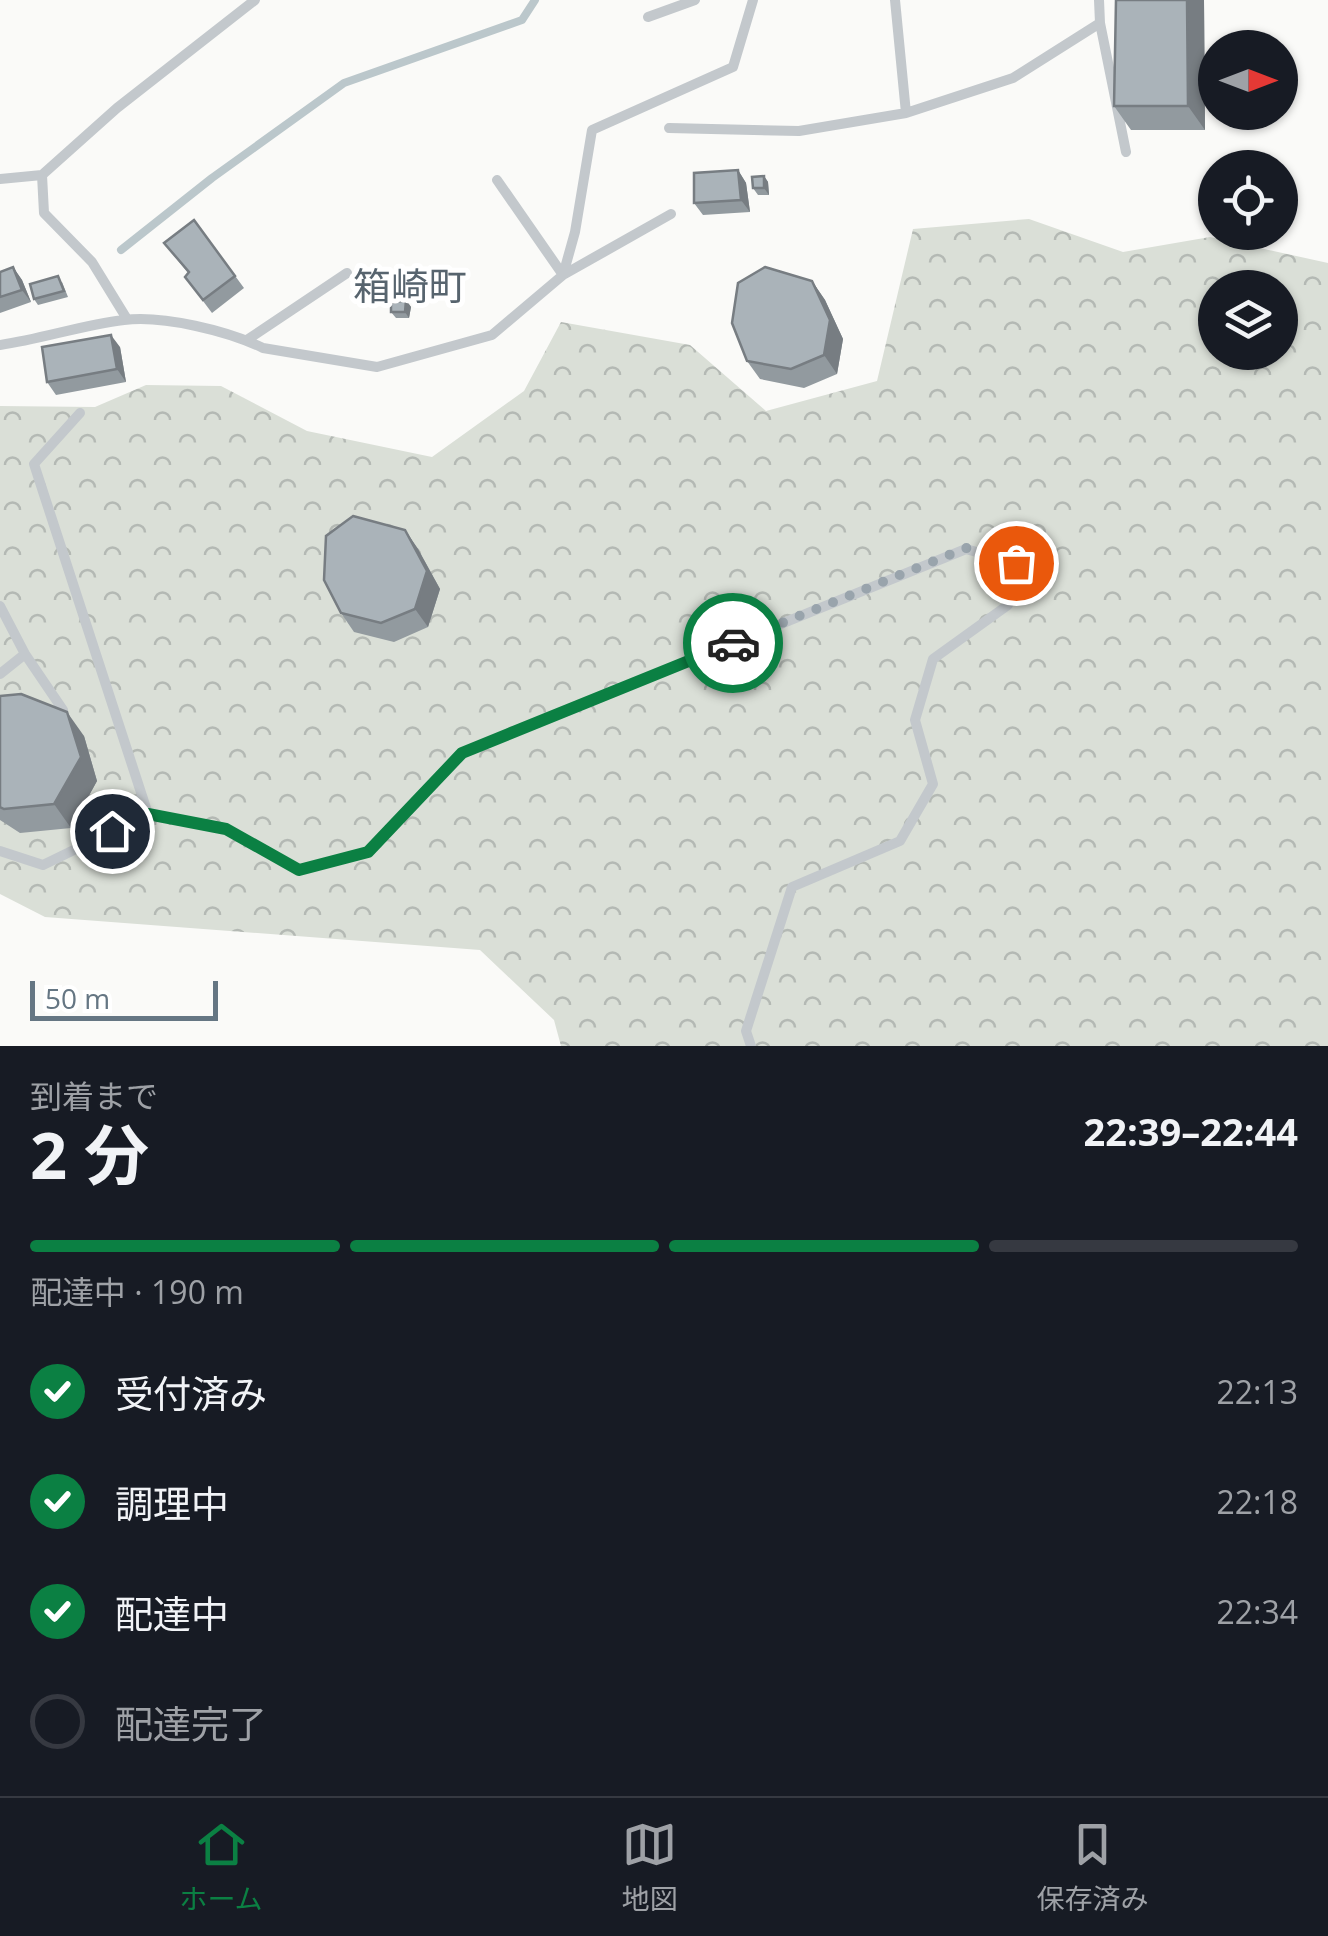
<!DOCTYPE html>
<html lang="ja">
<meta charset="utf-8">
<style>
body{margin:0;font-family:"Open Sans","Noto Sans JP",sans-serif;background:#242831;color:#f1f3f6;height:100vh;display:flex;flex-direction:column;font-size:38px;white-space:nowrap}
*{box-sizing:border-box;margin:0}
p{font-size:32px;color:#9ea1a6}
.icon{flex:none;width:55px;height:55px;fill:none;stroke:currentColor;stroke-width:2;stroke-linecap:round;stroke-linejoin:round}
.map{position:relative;height:1046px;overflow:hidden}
.side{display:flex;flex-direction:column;background:#171b24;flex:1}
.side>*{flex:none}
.needle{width:65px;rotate:90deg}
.fabs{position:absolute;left:1198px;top:30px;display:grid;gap:20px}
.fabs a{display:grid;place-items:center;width:100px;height:100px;border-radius:50%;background:#171b24;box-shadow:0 2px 8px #0004;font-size:50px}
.scale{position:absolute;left:30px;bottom:25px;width:188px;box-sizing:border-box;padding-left:10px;border:5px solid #657683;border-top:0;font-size:28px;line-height:35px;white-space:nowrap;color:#657683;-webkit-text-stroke:8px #fff;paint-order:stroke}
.pin{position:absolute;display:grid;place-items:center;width:85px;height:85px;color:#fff;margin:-42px;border:5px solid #fff;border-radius:50%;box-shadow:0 2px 10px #0007}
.courier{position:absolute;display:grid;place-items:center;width:100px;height:100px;margin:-50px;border:8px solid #0b8043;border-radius:50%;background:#fff;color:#222;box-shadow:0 2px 12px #0007}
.summary em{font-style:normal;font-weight:700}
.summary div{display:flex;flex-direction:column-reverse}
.summary{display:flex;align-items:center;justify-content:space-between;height:170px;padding:0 30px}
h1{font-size:65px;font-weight:700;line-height:75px}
.bar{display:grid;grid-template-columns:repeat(4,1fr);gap:15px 10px;align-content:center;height:120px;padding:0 30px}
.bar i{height:12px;border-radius:8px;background:#363941}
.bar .selected{background:#0b8043}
.bar p{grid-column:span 4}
ol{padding:0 30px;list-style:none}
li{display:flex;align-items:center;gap:30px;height:110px}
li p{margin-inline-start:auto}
li .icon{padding:10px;border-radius:50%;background:#0b8043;color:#fff;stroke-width:4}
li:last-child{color:#9ea1a6}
li i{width:55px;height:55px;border:5px solid #363941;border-radius:50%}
.tabs{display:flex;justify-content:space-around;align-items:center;height:140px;border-top:2px solid #363941;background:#171b24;font-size:28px;color:#9ea1a6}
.tabs a{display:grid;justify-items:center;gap:5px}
.tabs .selected{color:#0b8043}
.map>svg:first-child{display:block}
.forest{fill:url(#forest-crowns);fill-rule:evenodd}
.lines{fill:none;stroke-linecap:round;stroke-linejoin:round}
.stream{stroke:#bbc7cb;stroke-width:8}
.lane{stroke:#c3c8cc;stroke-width:10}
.wall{fill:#929a9f}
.shaded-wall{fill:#777d82}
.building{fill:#aab3b9;stroke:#777d82;stroke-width:2.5}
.done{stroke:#99a4ac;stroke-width:10;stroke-dasharray:0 18}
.route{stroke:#0b8043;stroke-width:12}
.labels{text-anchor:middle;stroke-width:10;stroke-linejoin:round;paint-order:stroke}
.neighbourhood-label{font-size:38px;fill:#57646e;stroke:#fff}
</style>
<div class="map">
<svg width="1328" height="1046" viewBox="0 0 1328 1046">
<defs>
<pattern id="forest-crowns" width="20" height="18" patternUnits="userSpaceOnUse" patternTransform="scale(2.5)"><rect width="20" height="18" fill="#dadfd7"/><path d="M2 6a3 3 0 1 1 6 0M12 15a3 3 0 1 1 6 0" fill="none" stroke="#b4b9b4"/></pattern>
</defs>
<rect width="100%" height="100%" fill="#fafaf8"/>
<!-- forest -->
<path class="forest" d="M1029,219L1123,252L1210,237L1328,263V1046H561L554,1020L480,950L45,917L0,894V406L95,407L146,385L221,386L307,431L432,457L524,391L561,322L690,345L766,411L877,381L913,229ZM1215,288H1280V352H1215Z"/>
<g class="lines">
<!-- stream -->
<path class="stream" d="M121,250L212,178L344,83L522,20L535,0"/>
<!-- lane -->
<path class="lane" d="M895,0L906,113
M648,17L695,0
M1100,23L1126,152
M669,128L799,131L906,113L1013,78L1100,23L1099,0
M42,175L44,213L92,262L127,319
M0,179L42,175L117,108L255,0
M497,180L563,275L671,214
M247,340L347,273
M0,345C42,339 82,325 124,320C163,315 228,331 263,348L377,367L492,335L563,275L575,232L592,130L733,67L753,0
M80,413L34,464L148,814
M0,606L25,654L63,710
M0,674L25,654
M0,851L43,865L148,814L225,829L299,870L369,852L462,753L966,549L1015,563L1008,605L933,659L915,720L933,784L900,841L792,887L746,1031L751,1046"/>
</g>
<!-- wall -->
<path class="wall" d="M1116,0H1204L1205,130H1131L1114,106Z
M738,170L746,183L750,212L703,215L694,203Z
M764,176L768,182L769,195H758L753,188Z
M194,220L244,288L212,313L185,277L188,273L164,243Z
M13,267L22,280L31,302L0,313V272Z
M812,281L825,300L843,339L837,374L804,388L760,379L747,361Z
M62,282L68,297L38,305L34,299Z
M406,300L411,307L409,318H396L391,312Z
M120,347L126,382L56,395L47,382Z
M405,530L418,549L440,589L428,627L394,642L354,632L341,613Z
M0,696L84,736L97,781L71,828L20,833L0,820Z"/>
<!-- shaded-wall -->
<path class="shaded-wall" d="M1187,0H1204L1205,130L1188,106Z
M738,170L746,183L750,212L741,200Z
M764,176L768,182L769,195L764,188Z
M13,267L22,280L31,302L22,290Z
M812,281L825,300L843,339L837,374L824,355Z
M406,300L411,307L409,318L405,312Z
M111,335L120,347L126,382L117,369Z
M405,530L418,549L440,589L428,627L415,609Z
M67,712L84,736L97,781L71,828L54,804Z"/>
<!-- building -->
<path class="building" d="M1116,0H1187L1188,106H1114Z
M738,170L741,200L694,203V173Z
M764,176V188H753L752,177Z
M194,220L235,276L203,300L185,277L189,272L164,243Z
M13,267L22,290L0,297V272Z
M765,267L812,281L830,320L824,355L791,369L747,361L732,323L738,283Z
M58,276L64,291L34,299L30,284Z
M406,300L405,312H391V303Z
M111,335L117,369L47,382L42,347Z
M353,516L405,530L427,571L415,609L381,623L341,613L324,580L326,536Z
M21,694L67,712L81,757L54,804L4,809L0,807V696Z"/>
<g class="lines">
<!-- done -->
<path class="done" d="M733,643L966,548L1016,563"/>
<!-- route -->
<path class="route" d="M112,831L148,814L226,829L299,870L368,852L462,753L733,643"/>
</g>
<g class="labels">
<!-- neighbourhood labels -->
<g class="neighbourhood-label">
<text x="410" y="300">箱崎町</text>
</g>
</g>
</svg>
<div class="fabs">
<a><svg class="needle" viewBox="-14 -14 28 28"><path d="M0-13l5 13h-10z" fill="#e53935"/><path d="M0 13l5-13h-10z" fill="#9ea1a6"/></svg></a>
<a><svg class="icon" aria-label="locate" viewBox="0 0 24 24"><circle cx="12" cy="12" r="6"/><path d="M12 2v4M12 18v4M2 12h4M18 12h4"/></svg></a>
<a><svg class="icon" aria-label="layers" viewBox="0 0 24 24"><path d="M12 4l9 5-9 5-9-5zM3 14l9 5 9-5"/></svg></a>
</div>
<div class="scale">50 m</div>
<div class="pin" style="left:1016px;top:563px;background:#ea580c"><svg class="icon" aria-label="bag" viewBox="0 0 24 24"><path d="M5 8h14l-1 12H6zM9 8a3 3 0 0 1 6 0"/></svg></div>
<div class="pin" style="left:112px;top:831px;background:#1f2937"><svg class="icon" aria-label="home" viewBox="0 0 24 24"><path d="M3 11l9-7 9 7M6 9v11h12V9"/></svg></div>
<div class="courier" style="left:733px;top:643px"><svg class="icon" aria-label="car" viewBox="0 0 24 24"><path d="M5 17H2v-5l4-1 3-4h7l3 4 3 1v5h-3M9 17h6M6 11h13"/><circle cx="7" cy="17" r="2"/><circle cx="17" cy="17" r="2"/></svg></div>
</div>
<section class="side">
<div class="summary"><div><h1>2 分</h1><p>到着まで</p></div><em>22:39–22:44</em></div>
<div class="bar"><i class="selected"></i><i class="selected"></i><i class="selected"></i><i></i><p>配達中 · 190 m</p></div>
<ol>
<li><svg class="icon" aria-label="check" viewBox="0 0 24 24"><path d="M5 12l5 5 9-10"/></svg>受付済み<p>22:13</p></li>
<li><svg class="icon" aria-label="check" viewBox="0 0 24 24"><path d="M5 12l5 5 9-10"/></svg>調理中<p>22:18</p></li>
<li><svg class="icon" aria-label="check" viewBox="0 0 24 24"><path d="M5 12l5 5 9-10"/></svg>配達中<p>22:34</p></li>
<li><i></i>配達完了</li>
</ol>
</section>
<nav class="tabs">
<a class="selected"><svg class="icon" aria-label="home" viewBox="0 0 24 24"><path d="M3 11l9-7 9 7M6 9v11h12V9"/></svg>ホーム</a>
<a><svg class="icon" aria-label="map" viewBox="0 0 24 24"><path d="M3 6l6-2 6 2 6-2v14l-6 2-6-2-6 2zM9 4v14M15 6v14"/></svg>地図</a>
<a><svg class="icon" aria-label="saved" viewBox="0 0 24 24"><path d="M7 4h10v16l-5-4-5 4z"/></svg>保存済み</a>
</nav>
